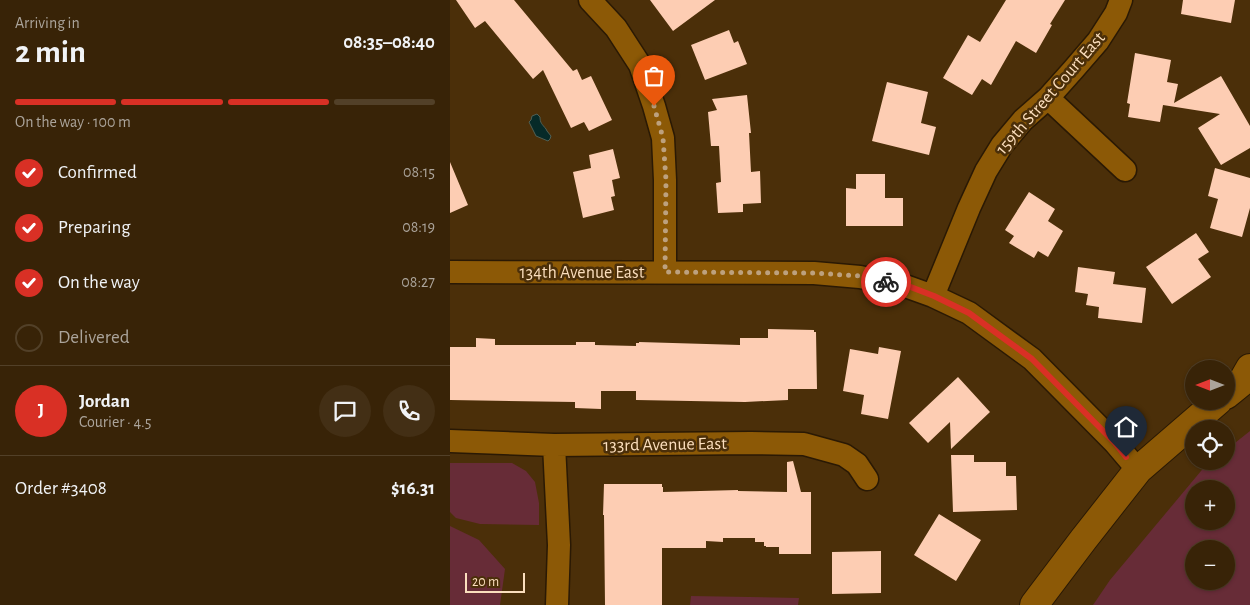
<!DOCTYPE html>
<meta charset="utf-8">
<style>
body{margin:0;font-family:"Alegreya Sans",sans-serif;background:#432f15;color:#f1f3f6;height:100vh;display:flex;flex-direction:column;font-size:19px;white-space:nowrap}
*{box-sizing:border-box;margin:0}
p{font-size:16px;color:#aba49b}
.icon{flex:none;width:28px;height:28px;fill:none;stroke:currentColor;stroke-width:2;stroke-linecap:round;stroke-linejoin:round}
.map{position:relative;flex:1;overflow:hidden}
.sheet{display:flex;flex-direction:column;background:#382307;width:450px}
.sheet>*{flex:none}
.needle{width:32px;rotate:270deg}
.buttons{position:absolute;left:735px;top:360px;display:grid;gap:10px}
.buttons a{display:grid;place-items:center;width:50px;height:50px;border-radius:50%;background:#382307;box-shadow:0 1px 4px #0004,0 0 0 1px #524028;font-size:25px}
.scale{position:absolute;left:15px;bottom:12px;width:60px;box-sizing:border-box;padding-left:5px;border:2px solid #fbdebd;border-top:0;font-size:14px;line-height:18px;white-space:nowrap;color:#fbdebd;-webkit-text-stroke:4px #4b2f09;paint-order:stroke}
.pin{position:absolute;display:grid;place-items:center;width:42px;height:42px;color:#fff;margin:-51px -21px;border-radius:50% 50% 50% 0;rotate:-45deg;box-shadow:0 0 5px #0007}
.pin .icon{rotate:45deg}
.courier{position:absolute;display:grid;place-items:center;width:50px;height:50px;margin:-25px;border:4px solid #d93025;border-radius:50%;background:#fff;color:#222;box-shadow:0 1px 6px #0007}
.overview em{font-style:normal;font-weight:700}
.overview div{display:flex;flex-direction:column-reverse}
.overview{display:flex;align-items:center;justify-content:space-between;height:85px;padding:0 15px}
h1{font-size:32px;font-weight:700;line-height:38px}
.bar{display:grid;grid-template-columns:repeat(4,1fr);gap:8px 5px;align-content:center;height:60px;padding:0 15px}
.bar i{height:6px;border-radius:4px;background:#524028}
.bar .active{background:#d93025}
.bar p{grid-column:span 4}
.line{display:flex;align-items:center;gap:12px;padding:0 15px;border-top:1px solid #524028}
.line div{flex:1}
.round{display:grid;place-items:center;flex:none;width:52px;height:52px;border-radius:26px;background:#432f15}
ol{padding:0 15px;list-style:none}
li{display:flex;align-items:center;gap:15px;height:55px}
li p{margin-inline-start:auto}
li .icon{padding:5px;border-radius:50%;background:#d93025;color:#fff;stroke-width:4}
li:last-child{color:#aba49b}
li i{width:28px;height:28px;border:2px solid #524028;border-radius:50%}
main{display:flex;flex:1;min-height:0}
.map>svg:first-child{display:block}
.green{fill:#672c37;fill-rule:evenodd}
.water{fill:#062a28;stroke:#506055}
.building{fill:#fdcdb3}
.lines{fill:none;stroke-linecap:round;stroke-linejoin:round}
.street-casing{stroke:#2a1904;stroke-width:25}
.secondary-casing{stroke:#2a1904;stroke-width:30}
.street{stroke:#8c5906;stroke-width:22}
.secondary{stroke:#8c5906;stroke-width:28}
.done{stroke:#bda17e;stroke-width:5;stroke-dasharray:0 9}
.route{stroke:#d93025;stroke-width:6}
.labels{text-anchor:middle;stroke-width:5;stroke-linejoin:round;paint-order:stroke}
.street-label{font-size:18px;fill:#fbdebd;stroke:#4b2f09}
</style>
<main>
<section class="sheet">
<div class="overview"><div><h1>2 min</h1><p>Arriving in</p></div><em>08:35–08:40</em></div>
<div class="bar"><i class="active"></i><i class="active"></i><i class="active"></i><i></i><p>On the way · 100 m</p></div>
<ol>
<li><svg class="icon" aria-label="check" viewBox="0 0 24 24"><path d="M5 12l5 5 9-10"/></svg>Confirmed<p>08:15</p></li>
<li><svg class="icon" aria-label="check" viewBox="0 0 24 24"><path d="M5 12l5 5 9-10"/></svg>Preparing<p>08:19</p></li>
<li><svg class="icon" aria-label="check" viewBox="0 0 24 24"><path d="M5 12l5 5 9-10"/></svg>On the way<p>08:27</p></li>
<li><i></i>Delivered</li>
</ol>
<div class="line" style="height:90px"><b class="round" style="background:#d93025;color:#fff">J</b><div><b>Jordan</b><p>Courier · 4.5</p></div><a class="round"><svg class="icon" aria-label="chat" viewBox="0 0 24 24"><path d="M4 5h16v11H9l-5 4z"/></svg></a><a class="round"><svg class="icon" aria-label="phone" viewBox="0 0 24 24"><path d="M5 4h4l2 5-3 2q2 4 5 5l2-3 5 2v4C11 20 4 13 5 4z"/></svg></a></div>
<div class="line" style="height:65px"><div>Order #3408</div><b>$16.31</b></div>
</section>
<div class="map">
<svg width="800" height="605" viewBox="0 0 800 605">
<rect width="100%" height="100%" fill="#4b2f09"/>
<!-- green -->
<path class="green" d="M800,431V605H643L660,580L756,465L762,461H776V450ZM744,489H776V521H744ZM744,549H776V581H744Z
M0,463H62L76,471L85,482L89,503V525L30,524L6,518L0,512Z
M0,526L29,540L55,569L50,605H0Z
M241,596L349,598L348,605H240Z"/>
<!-- water -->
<path class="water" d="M87,114L90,117C90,123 92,124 96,129L97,131L101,136L100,139L98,141L86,136L79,122L81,120L82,116Z"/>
<!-- building -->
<path class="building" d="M6,0H64L123,71L127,69L132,80L141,76L162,120L139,131L134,122L121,128L93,70L83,79L35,21L25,28Z
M200,0H265L223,31Z
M556,0H615L600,24L602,25L586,53L566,41L541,85L532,79L522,95L493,78L518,35L530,42Z
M733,0H785L781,23L731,14Z
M279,30L284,43L288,41L297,64L255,80L241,45Z
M685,53L721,60L717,82L728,84L724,103L771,76L800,126V148L771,165L748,128L770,114L713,105L710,122L678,117L680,104L677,103Z
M437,82L478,92L471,123L486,127L479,155L422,141Z
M297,95L301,133H299L301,172L310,171L311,203L293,204V212L268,213L266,183L271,182L269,146H261L258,112L267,110L262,99Z
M163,149L170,178L162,180L165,196L161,197L164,210L133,218L123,172L141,168L139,155Z
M0,162L18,205L0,213Z
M765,168L800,178V208L792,237L760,228L768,199L758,196Z
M406,174H435V198H453V226H396V188L406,189Z
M579,192L605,209L598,221L613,231L598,257L588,251L584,258L559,243L564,236L555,230Z
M746,233L759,252L748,259L761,277L722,304L696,267Z
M628,267L665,272L663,284L696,288L692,323L648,318L649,307L636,305L638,294L625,292Z
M318,329L364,330V332H366L367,389H338V400L295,402L186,400V391H151V409L125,408V402L0,400V347H26V338L45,339V345H126V342H145V345L186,346V343H189V342L290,345V338H318Z
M429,347L451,351L438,419L411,414L414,395L393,391L400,349L428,354Z
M508,377L540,412L501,449L500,422L478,443L459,423Z
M501,455H524V462H556V476H566L567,510L503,512Z
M343,461L351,492H361V554H329V547H316V546H314V542H305V538H273V542L256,541V548H212V605H155L154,515H153L154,484H212V487H213V492L288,490V491L337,492V462Z
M489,514L531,540L506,581L464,555Z
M431,551V593L382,594V552Z"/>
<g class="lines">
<defs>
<path id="street" d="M140,0L166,28L190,65L204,106L213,138L215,180V272
M598,98L675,170
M0,272L364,273L410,277L458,287L483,296L519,313L582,359L665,443L688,470
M483,296L519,208L536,171L552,145L573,120L598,98L623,70L648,41L666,13L671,0
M0,441L104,445L301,443L354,444L394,455L407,464L417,479
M104,445L109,545L107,605"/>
<path id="secondary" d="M776,395L792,382L800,368
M584,605L633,540L688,470L768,401"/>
</defs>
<!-- street casing -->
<use href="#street" class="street-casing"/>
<!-- secondary casing -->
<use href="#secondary" class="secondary-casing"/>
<!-- street -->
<use href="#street" class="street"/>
<!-- secondary -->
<use href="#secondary" class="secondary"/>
</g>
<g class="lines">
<!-- done -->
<path class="done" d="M204,106L213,138L216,180L215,272L364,273L410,276L436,282"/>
<!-- route -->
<path class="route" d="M436,282L458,286L484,296L519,313L582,359L665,443L676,457"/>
</g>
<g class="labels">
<!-- street labels -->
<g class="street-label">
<text transform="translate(600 93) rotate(-49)" y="6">159th Street Court East</text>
<text x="132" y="278">134th Avenue East</text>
<text transform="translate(215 444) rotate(-1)" y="6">133rd Avenue East</text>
</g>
</g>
</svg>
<div class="buttons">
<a><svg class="needle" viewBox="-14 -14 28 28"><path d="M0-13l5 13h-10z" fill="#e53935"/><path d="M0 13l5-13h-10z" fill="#aba49b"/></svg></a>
<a><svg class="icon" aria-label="locate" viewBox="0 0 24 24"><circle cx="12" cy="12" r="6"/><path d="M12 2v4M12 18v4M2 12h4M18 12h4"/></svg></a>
<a>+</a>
<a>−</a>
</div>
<div class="scale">20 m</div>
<div class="pin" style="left:204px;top:106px;background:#ea580c"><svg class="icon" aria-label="bag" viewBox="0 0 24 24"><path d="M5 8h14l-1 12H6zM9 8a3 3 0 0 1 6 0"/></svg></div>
<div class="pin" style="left:676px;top:457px;background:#1f2937"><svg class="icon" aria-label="home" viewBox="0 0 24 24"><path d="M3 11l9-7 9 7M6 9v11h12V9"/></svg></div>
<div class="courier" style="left:436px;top:282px"><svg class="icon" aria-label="bike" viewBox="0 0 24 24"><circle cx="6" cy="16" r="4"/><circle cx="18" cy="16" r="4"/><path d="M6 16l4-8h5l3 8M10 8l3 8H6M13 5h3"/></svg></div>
</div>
</main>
